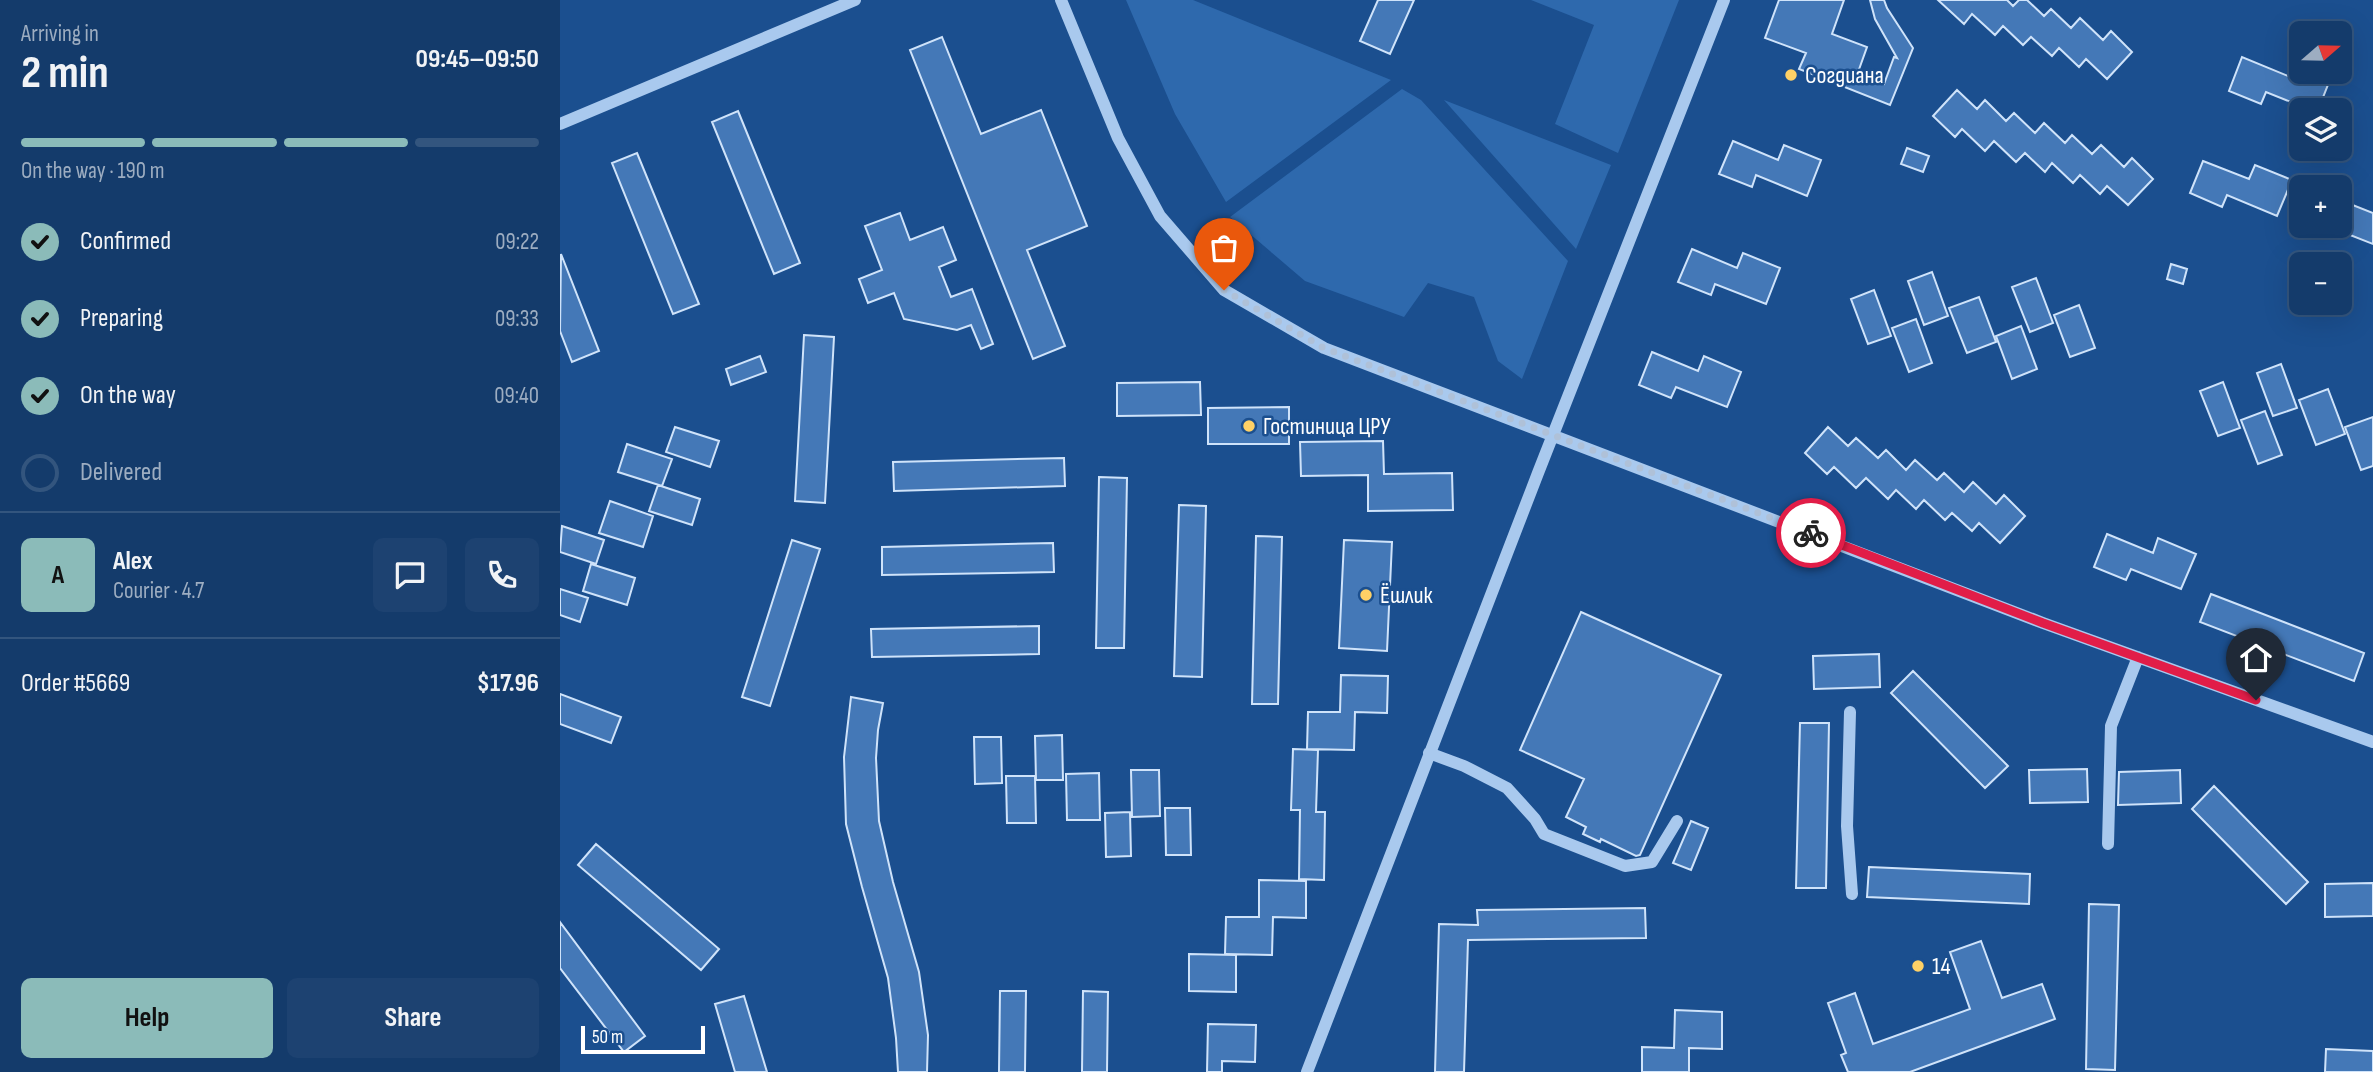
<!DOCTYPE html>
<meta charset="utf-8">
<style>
body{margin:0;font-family:"Sofia Sans Condensed",sans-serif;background:#1d4271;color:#f1f3f6;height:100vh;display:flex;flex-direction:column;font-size:26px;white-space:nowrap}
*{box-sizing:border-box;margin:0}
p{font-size:23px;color:#9dadc1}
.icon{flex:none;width:38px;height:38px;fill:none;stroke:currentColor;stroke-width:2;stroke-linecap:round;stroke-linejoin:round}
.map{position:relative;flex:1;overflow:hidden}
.sheet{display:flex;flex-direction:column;background:#143b6b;width:560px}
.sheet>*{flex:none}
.needle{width:46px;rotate:70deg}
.controls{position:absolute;left:1729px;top:21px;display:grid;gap:14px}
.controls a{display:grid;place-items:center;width:63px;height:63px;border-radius:10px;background:#143b6b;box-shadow:0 7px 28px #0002,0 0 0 2px #33557e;font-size:35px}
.scale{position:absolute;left:21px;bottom:18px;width:124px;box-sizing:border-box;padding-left:7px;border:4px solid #fff;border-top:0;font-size:19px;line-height:24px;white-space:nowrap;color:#fff;-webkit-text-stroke:5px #1b4f8f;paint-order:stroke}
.pin{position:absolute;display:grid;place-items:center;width:60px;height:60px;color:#fff;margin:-72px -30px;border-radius:50% 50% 50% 0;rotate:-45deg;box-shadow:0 0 7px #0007}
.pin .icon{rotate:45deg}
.courier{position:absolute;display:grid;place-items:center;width:70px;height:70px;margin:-35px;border:5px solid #e11d48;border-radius:50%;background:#fff;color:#222;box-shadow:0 2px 9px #0007}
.summary em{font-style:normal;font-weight:700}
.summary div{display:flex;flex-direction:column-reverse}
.summary{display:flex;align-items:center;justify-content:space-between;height:119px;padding:0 21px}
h1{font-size:46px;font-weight:700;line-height:52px}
.bar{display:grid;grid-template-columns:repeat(4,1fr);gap:10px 7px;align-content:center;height:84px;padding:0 21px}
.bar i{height:9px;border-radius:5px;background:#33557e}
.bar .active{background:#8bbbb9}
.bar p{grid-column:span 4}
.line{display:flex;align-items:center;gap:18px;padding:0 21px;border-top:2px solid #33557e}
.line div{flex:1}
.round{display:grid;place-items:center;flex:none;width:74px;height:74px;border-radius:10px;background:#1d4271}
ol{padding:0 21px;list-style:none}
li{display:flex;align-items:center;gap:21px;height:77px}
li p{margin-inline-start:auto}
li .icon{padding:7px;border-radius:50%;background:#8bbbb9;color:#111;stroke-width:4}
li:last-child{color:#9dadc1}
li i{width:38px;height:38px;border:4px solid #33557e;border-radius:50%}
.cta{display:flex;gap:14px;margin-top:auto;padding:14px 21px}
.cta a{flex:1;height:80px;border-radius:10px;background:#8bbbb9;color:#111;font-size:28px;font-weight:700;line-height:80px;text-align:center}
.cta a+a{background:#1d4271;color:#f1f3f6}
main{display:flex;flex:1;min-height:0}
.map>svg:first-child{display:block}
.green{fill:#2e69ad}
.building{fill:#4478b7;stroke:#cfe3fa;stroke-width:2}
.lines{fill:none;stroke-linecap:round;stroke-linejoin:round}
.minor{stroke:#a9c9ee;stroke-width:12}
.done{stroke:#afc1d8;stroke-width:7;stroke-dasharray:0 12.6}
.route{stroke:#e11d48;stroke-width:9}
.poi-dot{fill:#ffd166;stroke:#1b4f8f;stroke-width:2.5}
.labels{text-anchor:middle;stroke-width:5;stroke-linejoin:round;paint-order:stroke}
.poi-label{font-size:24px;fill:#fff;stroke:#1b4f8f;text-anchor:start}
</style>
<main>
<section class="sheet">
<div class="summary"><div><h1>2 min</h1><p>Arriving in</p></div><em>09:45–09:50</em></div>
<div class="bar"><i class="active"></i><i class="active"></i><i class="active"></i><i></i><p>On the way · 190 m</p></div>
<ol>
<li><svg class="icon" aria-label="check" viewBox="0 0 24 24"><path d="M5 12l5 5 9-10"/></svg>Confirmed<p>09:22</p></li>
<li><svg class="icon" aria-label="check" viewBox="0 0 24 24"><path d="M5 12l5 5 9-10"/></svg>Preparing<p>09:33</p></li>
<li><svg class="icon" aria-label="check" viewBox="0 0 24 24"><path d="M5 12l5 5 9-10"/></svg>On the way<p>09:40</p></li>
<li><i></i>Delivered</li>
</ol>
<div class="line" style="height:126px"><b class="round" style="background:#8bbbb9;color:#111">A</b><div><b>Alex</b><p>Courier · 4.7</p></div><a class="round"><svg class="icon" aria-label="chat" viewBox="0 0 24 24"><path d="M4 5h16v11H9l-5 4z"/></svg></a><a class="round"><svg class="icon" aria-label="phone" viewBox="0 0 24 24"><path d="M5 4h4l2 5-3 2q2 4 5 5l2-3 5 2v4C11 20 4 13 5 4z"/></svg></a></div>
<div class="line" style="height:91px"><div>Order #5669</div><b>$17.96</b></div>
<div class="cta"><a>Help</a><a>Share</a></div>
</section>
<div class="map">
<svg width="1813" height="1072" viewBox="0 0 1813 1072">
<rect width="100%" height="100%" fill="#1b4f8f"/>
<!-- green -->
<path class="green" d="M566,0H633L831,80L666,202L615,114Z
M971,0H1119L1058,153L995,124L1034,25Z
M842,89L861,100L1008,261L962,379L938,361L914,297L868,283L844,317L745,281L670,217Z
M884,100L1051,165L1016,249Z"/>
<!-- building -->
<path class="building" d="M818,0H854L830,54L800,41Z
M1219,0H1284L1272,34L1307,47L1297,75L1324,84L1334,57L1337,58L1315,19L1310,0H1324L1327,8L1353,48L1330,105L1239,69L1246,53L1205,38Z
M1378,0H1447L1453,6L1459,0H1467L1484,16L1491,9L1511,28L1520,18L1543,40L1551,31L1572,52L1547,79L1526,59L1519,67L1499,48L1492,56L1471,37L1463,45L1443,26L1435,35L1412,14L1404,24Z
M382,37L421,134L481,110L527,226L467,250L505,346L473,359L350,50Z
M1741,45V72H1759L1771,77L1758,110H1751L1706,92L1701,104L1669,91L1682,57L1728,76Z
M1397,90L1417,109L1425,100L1446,121L1454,113L1475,133L1484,123L1505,143L1512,135L1532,154L1541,145L1564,167L1572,158L1593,179L1568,205L1547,186L1540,194L1520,175L1513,183L1492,163L1485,172L1465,153L1456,162L1434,141L1425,151L1402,129L1395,137L1373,116Z
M178,111L240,263L214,274L152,122Z
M1173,141L1218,160L1224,145L1261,160L1247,196L1196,175L1192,187L1159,174Z
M1347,148L1369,156L1363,172L1341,164Z
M77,153L139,304L113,314L52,163Z
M1643,161L1689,179L1695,165L1732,180L1717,216L1667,195L1662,207L1630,193Z
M1780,200L1813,213V244L1780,231Z
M340,213L350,240L383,227L396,260L379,267L391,297L412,289L433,344L421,349L411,325L397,330L344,319L334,293L308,303L299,279L322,270L305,226Z
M1132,249L1177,268L1183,253L1220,268L1206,304L1155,284L1151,295L1118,282Z
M1,254L39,351L12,362L0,331Z
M1611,264L1627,269L1623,284L1607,279Z
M1372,272L1388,316L1364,325L1348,281Z
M1476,278L1493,323L1470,332L1452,287Z
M1314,290L1331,336L1308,344L1291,299Z
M1419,297L1436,342L1407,353L1389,308Z
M1519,305L1535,348L1510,357L1494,315Z
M1356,319L1372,363L1349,372L1332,328Z
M1461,326L1477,369L1452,379L1436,336Z
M244,335L274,337L265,503L235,501Z
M1092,352L1138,371L1144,356L1181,372L1167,407L1116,387L1111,398L1079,385Z
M200,356L206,372L171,385L166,369Z
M1721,364L1737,408L1713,416L1697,373Z
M640,382L641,415L557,416V383Z
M1663,382L1680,428L1658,436L1640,391Z
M1768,389L1785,434L1756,445L1739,400Z
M729,407V444H648V408Z
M1705,411L1722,455L1698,464L1681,420Z
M1813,417V466L1801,470L1785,427Z
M115,427L159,441L150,467L106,452Z
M1268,427L1288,446L1296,438L1318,458L1326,450L1346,470L1355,460L1377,480L1384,473L1404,492L1413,482L1436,504L1444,495L1465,516L1440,543L1419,523L1412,531L1392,513L1385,520L1364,500L1356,509L1336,490L1328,499L1306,478L1296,488L1274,467L1267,474L1245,453Z
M823,441L824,474L892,473L893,510L808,511V475L741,476L740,442Z
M67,444L112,459L102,486L58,472Z
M504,458L505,486L334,491L333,462Z
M539,477L567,478L564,648H536Z
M98,485L140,499L132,525L89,511Z
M50,501L93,516L83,547L39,533Z
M619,505L646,506L642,677L614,676Z
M2,526L44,540L36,564L0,552Z
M1547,534L1593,553L1598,538L1636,554L1621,589L1571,569L1566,580L1534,567Z
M696,536L722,537L718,704H692Z
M232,540L260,549L210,706L182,697Z
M784,540L832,542L827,651L779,648Z
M493,543L494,572L322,575V547Z
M31,564L75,578L67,605L23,591Z
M0,589L28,598L20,622L0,615Z
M1651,594L1804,653L1794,681L1640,622Z
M1021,612L1161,675L1080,855L1076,856L1041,839L1040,842L1023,834L1026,827L1006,817L1024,779L960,750Z
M479,626V654L312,657L311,629Z
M1319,654L1320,687L1254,689L1253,656Z
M1353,671L1448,766L1425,788L1331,693Z
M781,675L828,676L827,713L795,712L794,750L747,749L748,712H780Z
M0,694L61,717L51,743L0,724Z
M291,697L323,703L318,730L316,758L319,821L333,882L359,972L368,1035L367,1072H338L336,1038L328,978L302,887L286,824L284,757Z
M1240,723H1269L1266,888H1236Z
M502,735L503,780H476L475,736Z
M414,737H441L442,783L415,784Z
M733,749L758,750L756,812H765L764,880L739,879L740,810H731Z
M1527,769L1528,802L1470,803L1469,770Z
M571,770H599L600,816L572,817Z
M1620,770L1621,803L1558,805L1559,772Z
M539,773L540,820H507L506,774Z
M446,776H475L476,823H447Z
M1654,786L1748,882L1726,904L1632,809Z
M605,808H630L631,855H606Z
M570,812L571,856L546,857L545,813Z
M1131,821L1148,828L1131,870L1113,863Z
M36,844L159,949L141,970L18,865Z
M1309,867L1470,874L1469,904L1307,897Z
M699,880L746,881V918L713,917L712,955L665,954L666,917H699Z
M1813,883V916L1765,917V884Z
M1529,904L1559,905L1555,1070L1526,1069Z
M1085,908L1086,938L908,940L904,1072H875L879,924L918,925L917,910Z
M0,922L85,1036L64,1052L0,968Z
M1421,941L1442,998L1482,984L1495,1019L1350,1072H1288L1281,1055L1286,1053L1268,1003L1295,993L1313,1044L1410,1009L1390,952Z
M629,954L676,955V992L629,991Z
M440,991H466L465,1072H439Z
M523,991L548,992L547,1072H522Z
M184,996L207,1072H175L155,1004Z
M1115,1010L1162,1012V1049L1129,1048V1072H1082V1047L1114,1048Z
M648,1024L696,1025L695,1062L662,1061V1072H647Z
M1766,1049L1813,1051V1072H1765Z"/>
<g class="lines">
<!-- minor -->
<path class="minor" d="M501,0L558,138L600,216L664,290L764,348L1483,623L1813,742
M0,124L295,0
M1290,712L1287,826L1292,894
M869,753L904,766L947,788L975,819L984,834L1065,866L1092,862L1117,821
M1548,844L1551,726L1578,657
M747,1072L978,473L1164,0"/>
</g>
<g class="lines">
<!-- done -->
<path class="done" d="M664,290L764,348L1251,533"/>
<!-- route -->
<path class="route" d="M1251,533L1483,623L1696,700"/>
</g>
<!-- markers -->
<g class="poi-dot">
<circle cx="1231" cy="75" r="7"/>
<circle cx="689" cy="426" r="7"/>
<circle cx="806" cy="595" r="7"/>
<circle cx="1358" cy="966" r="7"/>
</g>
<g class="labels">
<!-- poi labels -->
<g class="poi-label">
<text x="1245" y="83">Согдиана</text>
<text x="703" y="434">Гостиница ЦРУ</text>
<text x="820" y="603">Ёшлик</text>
<text x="1372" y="974">14</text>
</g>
</g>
</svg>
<div class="controls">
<a><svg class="needle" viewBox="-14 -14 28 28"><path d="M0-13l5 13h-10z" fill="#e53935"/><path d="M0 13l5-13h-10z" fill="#9dadc1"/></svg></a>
<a><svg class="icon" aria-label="layers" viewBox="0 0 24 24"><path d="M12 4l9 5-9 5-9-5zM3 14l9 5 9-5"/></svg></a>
<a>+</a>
<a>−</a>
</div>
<div class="scale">50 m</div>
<div class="pin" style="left:664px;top:290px;background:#ea580c"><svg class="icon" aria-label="bag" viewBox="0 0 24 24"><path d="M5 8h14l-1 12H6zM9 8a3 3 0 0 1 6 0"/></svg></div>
<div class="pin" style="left:1696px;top:700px;background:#1f2937"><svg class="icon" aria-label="home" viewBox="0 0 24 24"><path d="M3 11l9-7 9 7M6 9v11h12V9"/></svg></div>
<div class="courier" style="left:1251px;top:533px"><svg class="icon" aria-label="bike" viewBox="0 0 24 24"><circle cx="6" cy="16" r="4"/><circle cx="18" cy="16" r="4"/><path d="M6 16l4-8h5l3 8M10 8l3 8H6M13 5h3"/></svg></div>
</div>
</main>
